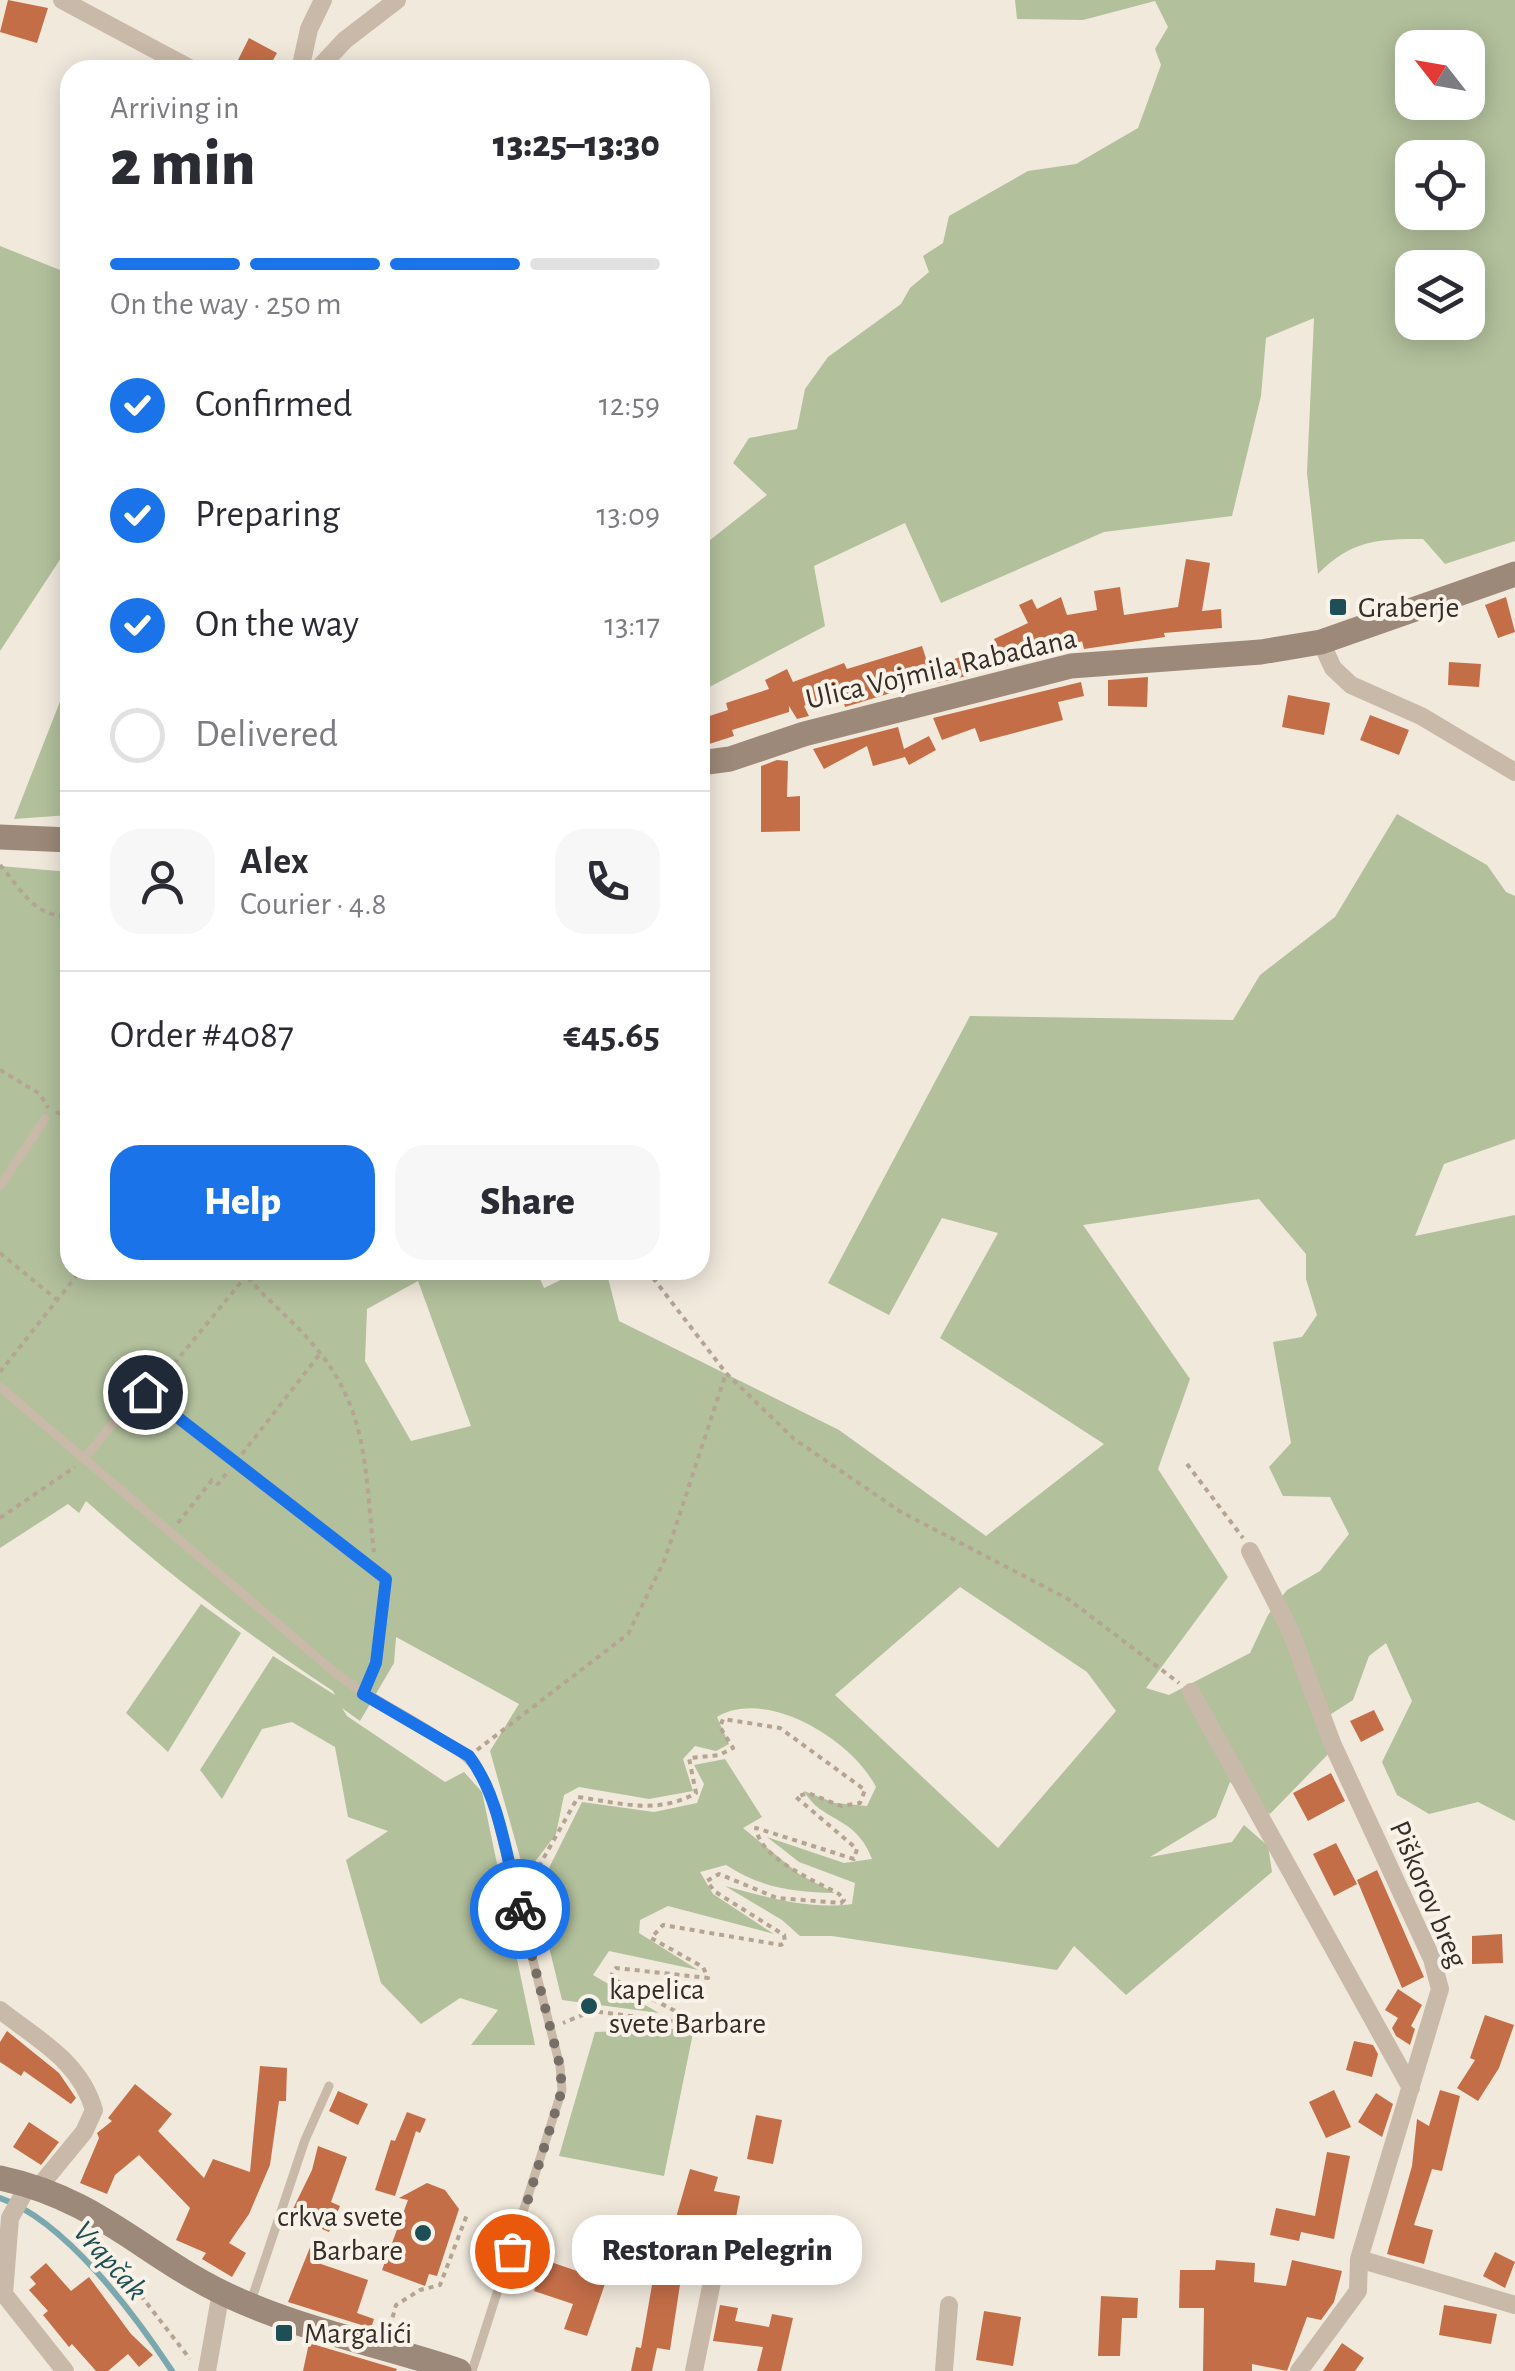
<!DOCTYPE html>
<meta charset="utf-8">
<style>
body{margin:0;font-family:"Alegreya Sans",sans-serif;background:#f7f7f7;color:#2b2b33;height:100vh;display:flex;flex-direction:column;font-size:38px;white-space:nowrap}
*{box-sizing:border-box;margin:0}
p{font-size:32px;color:#7c7c81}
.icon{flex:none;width:55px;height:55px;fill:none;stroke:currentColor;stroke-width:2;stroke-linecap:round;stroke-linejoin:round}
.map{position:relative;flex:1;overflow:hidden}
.sheet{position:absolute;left:60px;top:60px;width:650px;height:1220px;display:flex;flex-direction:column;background:#fff;border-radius:30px;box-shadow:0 5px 25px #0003}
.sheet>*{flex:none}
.needle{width:65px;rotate:301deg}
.controls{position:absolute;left:1395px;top:30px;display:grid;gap:20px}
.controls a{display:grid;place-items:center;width:90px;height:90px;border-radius:20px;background:#fff;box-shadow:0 5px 25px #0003;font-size:50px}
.pin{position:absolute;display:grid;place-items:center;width:85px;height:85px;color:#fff;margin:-42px;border:5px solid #fff;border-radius:50%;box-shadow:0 2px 10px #0007}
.courier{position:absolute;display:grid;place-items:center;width:100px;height:100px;margin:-50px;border:8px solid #1a73e8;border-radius:50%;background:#fff;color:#222;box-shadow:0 2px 12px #0007}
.bubble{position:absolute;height:70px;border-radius:30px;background:#fff;box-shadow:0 5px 25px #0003;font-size:32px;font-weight:800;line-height:70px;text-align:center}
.summary em{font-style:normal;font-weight:800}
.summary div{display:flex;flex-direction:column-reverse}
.summary{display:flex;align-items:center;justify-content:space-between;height:170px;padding:0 50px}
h1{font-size:65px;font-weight:800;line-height:75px}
.bar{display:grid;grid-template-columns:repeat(4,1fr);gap:15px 10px;align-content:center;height:120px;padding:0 50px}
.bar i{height:12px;border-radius:8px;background:#e1e1e2}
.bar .active{background:#1a73e8}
.bar p{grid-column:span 4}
.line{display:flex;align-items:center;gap:25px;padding:0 50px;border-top:2px solid #e1e1e2}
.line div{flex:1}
.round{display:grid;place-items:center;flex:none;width:105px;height:105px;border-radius:30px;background:#f7f7f7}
ol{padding:0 50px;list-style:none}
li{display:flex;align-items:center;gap:30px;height:110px}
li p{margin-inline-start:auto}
li .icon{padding:10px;border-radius:50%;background:#1a73e8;color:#fff;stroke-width:4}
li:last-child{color:#7c7c81}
li i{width:55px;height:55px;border:5px solid #e1e1e2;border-radius:50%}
.primary-button{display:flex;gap:20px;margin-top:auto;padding:20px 50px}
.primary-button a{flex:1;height:115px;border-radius:30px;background:#1a73e8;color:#fff;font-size:40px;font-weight:800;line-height:115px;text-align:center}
.primary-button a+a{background:#f7f7f7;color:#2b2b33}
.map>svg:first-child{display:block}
.green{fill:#b2c09c;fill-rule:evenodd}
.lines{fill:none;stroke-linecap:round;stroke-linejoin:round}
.stream{stroke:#7ba8ae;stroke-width:6}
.building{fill:#c46e48}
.path{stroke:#b5a492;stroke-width:4;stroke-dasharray:5 5;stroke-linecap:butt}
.lane{stroke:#c9b9a8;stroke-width:9}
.street{stroke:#c9b9a8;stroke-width:18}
.secondary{stroke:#9d8979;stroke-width:25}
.done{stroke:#776f67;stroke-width:10;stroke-dasharray:0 18}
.route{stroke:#1a73e8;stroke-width:12}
.poi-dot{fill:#1e4f57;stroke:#f9f2e8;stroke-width:4}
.labels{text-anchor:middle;stroke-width:8;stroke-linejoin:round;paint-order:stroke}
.poi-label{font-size:30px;fill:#362d28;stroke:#f9f2e8;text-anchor:start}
.street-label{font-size:30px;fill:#362d28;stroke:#f9f2e8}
.water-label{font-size:32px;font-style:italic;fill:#1e4f57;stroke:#f9f2e8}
</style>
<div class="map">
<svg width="1515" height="2371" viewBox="0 0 1515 2371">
<rect width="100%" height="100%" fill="#f1e9dc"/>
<!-- green -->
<path class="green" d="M1015,0H1515V541L1445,564L1423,539C1378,539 1351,540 1318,574L1307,473L1314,318L1266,338L1261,396L1232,516L1104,532L941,603L905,523L814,566L825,626L700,692V548L767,495L733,463L749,438L797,429L805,389L828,357L901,304L910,288L929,272L923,256L943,243L949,216L1028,171L1076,164L1138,128L1161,65L1155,49L1168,27L1155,1L1083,20L1017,19ZM1412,48H1468V102H1412ZM1412,158H1468V212H1412ZM1412,268H1468V322H1412Z
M70,243V501L61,516L63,555L0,651V246L60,270Z
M70,676V815L14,819Z
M1397,814L1487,865L1506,892L1515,896V1139L1444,1164L1415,1236L1515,1215V1821L1478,1802L1429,1814L1397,1795L1382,1762L1412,1701L1386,1643L1369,1656L1353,1700L1325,1718L1339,1743L1270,1814L1230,1782L1216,1817L1150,1857L1232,1842L1244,1825L1268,1846L1272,1872L1126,1995L1074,1946L1057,1970L832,1936H800L782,1920L725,1886C766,1897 809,1910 852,1904L855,1883L799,1862L767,1837L844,1863L872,1859C856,1815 822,1823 804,1791L835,1803L867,1806L876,1787C853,1741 767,1687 717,1717L729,1744L716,1751L695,1746L683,1759L693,1791L649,1799L579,1787L564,1795L556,1834L525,1875L490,1751L519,1704L396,1637L394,1663L360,1721L342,1708L347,1716L445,1782L464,1772L482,1792L535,2045H471L498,2010L460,1998L421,2024L381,1983L346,1860L388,1831L348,1817L335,1747L292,1722L262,1729L222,1799L200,1770L273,1656L335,1695L333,1691C246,1634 164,1571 86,1501L79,1513L68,1504L0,1548V866L70,872V1270H413L417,1278L436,1270H536L544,1288L581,1270H606L619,1321L839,1430L986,1536L1104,1444L940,1338L998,1233L942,1218L889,1315L828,1283L970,1016L1233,1020L1260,975L1335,917ZM1259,1199L1306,1254V1279L1317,1315L1302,1337L1273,1342L1291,1443L1269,1467L1283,1496L1330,1497L1349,1534L1320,1571L1287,1590L1268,1615L1250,1653L1169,1695L1146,1688L1228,1577L1158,1469L1190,1379L1083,1225ZM418,1281L471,1426L411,1441L365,1361L367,1309ZM960,1587L1087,1672L1116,1711L998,1848L835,1695Z
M201,1604L241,1633L168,1752L126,1713Z
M725,1759L762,1817L743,1828L799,1874L835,1893C794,1892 761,1888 726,1865L700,1872L713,1894L774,1934L668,1906L640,1920L639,1933L698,1970L609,1951L593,1975L659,2013L562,2000L536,1894L582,1802L654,1812L697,1803L704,1784L694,1765Z
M694,2028L664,2176L559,2156L595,2032Z"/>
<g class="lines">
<!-- stream -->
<path class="stream" d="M0,2198C65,2220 135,2315 172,2371"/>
</g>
<!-- building -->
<path class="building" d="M8,0L48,8L37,43L0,32Z
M249,38L277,53L269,67L256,60L252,68L238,60Z
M1186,559L1210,563L1202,611L1221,609L1222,628L1164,633L1165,637L1084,649L1082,641L1063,651L1018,659V663L1004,666L994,639L1028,623L1019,605L1032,599L1037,609L1061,597L1067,615L1097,610L1094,591L1120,587L1124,615L1178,607Z
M1506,597L1515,632L1498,638L1485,605Z
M922,646L933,680L845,707L842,696L812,708L810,703L804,706L809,716L797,719L789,706V712L732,730L734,736L703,746L700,719L728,710L726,703L769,689L765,680L787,669L793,682L844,663L847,669Z
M960,657L966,676L938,683L933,666Z
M1449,662L1481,664L1479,687L1448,685Z
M1148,677L1147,707L1108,706V680Z
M1081,682L1084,696L1058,702L1063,720L980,742L975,728L942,740L933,718Z
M1288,695L1330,703L1324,735L1282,727Z
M1370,715L1409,730L1399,755L1360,740Z
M898,727L904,749L929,736L936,750L909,765L905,757L873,766L867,746L824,769L813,749Z
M777,760L788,761L787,797L800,796V831L761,832V766Z
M1374,1710L1384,1730L1361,1742L1350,1721Z
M1331,1773L1345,1801L1308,1821L1293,1793Z
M1336,1843L1357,1884L1334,1896L1313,1854Z
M1377,1870L1424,1977L1402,1988L1357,1880Z
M1502,1934L1503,1963L1472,1964V1936Z
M1398,1989L1422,2005L1411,2026L1415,2029L1410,2045L1396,2036L1392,2028L1398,2018L1385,2010Z
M1485,2015L1514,2025L1499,2068L1478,2101L1457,2088L1475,2060L1470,2058Z
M7,2031L59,2073L76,2098L71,2104L24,2071L21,2076L0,2062V2042Z
M1354,2041L1373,2045L1378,2054L1372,2077L1346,2070Z
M260,2066L287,2068L286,2101H279L270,2165L249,2214L229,2243L246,2253L232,2277L202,2259L206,2253L176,2240L190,2208L139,2155L115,2175L107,2194L80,2183L99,2138L97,2133L112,2121L108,2118L135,2084L172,2114L158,2131L204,2178L213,2159L250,2172Z
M1334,2090L1351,2127L1326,2138L1309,2102Z
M1440,2090L1460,2096L1442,2171L1432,2169L1414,2225L1433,2230L1424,2264L1387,2254L1412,2166L1417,2119L1429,2126Z
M338,2091L368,2104L358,2125L329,2111Z
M1376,2093L1393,2104L1382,2137L1358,2122Z
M407,2112L426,2119L420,2133L416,2131L395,2196L375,2190L391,2140L395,2141Z
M756,2115L782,2120L773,2164L747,2159Z
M29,2122L59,2142L41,2165L13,2147Z
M318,2146L347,2157L331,2202L340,2206L329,2232L290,2215L312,2170Z
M1327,2152L1350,2156L1334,2239L1301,2232L1299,2241L1270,2235L1276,2208L1315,2216Z
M690,2169L718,2177L714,2191L740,2196L734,2228L725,2220L717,2221L710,2229L704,2256L685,2252L670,2350L657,2348L652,2371H631L636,2347L641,2348L652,2285L645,2284L656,2225L673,2228Z
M427,2183L445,2190L459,2209L437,2276L429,2274L425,2286L382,2270L408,2200L399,2198Z
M313,2240L328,2245L321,2264L368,2280L357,2313L374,2319L371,2328L288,2302Z
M1495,2252L1515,2262L1505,2288L1483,2276Z
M545,2260L606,2281L587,2336L564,2329L573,2304L534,2291Z
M1216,2260L1255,2263L1254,2282L1286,2286L1292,2260L1342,2271L1334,2302L1321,2320L1307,2317L1287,2371L1252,2364V2371H1203L1204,2308H1179L1180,2270H1215Z
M46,2263L71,2291L89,2277L131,2334L153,2355L139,2367L128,2354L108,2371H96L72,2344L69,2347L43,2315L48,2311L29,2290L36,2284L30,2277Z
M1101,2296L1138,2298L1137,2318H1122L1120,2356H1098Z
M720,2305L738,2308L735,2321L769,2327L772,2314L793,2318L781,2371H757L763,2347L713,2341Z
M1444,2305L1497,2314L1491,2344L1439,2335Z
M984,2311L1021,2317L1013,2366L976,2360Z
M309,2343L397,2369L396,2371H303Z
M1342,2343L1364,2358L1355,2371H1323Z"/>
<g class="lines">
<!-- path -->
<path class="path" d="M0,865C23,891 31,915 70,917
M0,1070L40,1094L48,1108
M56,1112L70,1118
M0,1253L56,1299
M242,1270C263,1297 289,1317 311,1342C370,1409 364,1470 374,1552
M647,1270L726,1373L794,1439L901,1512L1068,1599L1179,1683
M0,1372L81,1270
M155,1387L246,1276
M242,1454L319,1355
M1187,1464L1243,1538
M0,1518L75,1467
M178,1523L212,1480L218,1484L227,1473
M477,1750L628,1634L665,1559L726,1373
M529,1884L578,1797C620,1803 658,1815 696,1793L689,1758L719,1755L733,1748L720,1727L723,1719L780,1728L865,1790L860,1803L841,1806L808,1793L796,1797L857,1849L854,1859L756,1828C760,1859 814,1880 839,1894L844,1900L841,1903L777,1898L719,1874L707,1881L714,1891L784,1935L785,1942L781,1945L663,1925L651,1938L703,1967L708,1978L616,1968L612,1974L615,1980L689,2018L685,2023L592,2011L563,2023
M104,2248L190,2359
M390,2327L396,2305L420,2290L440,2285L468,2212"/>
<!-- lane -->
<path class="lane" d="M0,1186L45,1119
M0,1387L339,1676C384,1709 462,1737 488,1785L560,2066L562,2090L472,2371
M84,1459L140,1390L372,1568L385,1579L387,1588L376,1663L363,1694
M250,2304L305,2140L329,2086"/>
<!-- street -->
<path class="street" d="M62,0L193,70
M300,70L309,29L323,0
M317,70L345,40L397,0
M1321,642L1333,668L1351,685L1421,716L1515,772
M1250,1551L1290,1630L1332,1743L1432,1959L1440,1989L1359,2259L1358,2291L1299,2371
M1191,1692L1411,2088
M0,2010C38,2040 80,2061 94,2110L84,2132L38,2188
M28,2186L10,2218L4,2294L65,2371
M1359,2259L1515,2305
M207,2371L221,2292
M694,2371L722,2232
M944,2371L949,2305"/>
<!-- secondary -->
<path class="secondary" d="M700,763L730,759L804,734L1071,666L1261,652L1321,642L1515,574
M0,837L70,840
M0,2178C98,2199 142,2254 225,2294C300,2330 380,2344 459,2371"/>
</g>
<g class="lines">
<!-- done -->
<path class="done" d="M512,2251L562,2090L560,2066L520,1909"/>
<!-- route -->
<path class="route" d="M145,1392L386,1579L376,1663L363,1694L469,1756C501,1799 506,1858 520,1909"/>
</g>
<!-- markers -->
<g class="poi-dot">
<rect x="1328" y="597" width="20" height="20" rx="5"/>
<circle cx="589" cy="2006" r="10"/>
<circle cx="423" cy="2233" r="10"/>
<rect x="274" y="2323" width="20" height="20" rx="5"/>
</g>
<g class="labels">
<!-- poi labels -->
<g class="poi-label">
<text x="1358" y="617">Graberje</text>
<text x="609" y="1999">kapelica<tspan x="609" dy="34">svete Barbare</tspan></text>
<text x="403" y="2226" text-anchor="end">crkva svete<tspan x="403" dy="34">Barbare</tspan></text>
<text x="304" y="2343">Margalići</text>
</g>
<!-- street labels -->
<g class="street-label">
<text transform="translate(941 668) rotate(-13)" y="10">Ulica Vojmila Rabadana</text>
<text transform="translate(1429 1894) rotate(67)" y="10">Piškorov breg</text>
</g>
<!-- water labels -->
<g class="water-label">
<text transform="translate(111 2260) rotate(48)" y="11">Vrapčak</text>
</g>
</g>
</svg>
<div class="controls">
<a><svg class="needle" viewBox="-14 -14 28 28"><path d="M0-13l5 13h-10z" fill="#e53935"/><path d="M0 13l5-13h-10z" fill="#7c7c81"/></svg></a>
<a><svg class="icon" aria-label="locate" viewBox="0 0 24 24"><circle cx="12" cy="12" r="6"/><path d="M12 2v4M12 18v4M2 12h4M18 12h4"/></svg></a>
<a><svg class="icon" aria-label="layers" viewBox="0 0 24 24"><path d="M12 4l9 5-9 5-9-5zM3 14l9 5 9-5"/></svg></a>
</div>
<div class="pin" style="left:512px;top:2251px;background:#ea580c"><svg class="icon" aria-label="bag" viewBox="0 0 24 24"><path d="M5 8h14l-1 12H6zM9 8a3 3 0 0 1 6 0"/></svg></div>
<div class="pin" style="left:145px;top:1392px;background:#1f2937"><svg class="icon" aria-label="home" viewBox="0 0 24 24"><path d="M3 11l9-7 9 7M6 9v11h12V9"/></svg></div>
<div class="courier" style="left:520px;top:1909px"><svg class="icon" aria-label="bike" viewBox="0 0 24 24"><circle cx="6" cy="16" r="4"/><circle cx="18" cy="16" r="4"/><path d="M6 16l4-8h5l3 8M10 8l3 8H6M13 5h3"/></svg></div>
<div class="bubble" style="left:572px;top:2215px;width:290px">Restoran Pelegrin</div>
<section class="sheet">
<div class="summary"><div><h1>2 min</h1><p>Arriving in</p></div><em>13:25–13:30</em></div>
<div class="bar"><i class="active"></i><i class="active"></i><i class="active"></i><i></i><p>On the way · 250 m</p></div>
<ol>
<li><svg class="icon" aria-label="check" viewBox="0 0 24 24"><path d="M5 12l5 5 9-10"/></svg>Confirmed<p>12:59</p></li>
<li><svg class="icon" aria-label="check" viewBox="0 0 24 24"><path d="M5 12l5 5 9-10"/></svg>Preparing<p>13:09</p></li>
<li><svg class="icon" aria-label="check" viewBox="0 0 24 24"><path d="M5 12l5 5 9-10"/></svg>On the way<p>13:17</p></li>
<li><i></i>Delivered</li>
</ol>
<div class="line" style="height:180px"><a class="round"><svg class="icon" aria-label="person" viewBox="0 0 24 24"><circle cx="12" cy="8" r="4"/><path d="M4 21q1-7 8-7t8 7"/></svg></a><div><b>Alex</b><p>Courier · 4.8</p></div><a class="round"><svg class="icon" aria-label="phone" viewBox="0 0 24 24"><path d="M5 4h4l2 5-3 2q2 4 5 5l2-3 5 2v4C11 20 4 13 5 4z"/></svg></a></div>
<div class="line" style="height:130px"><div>Order #4087</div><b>€45.65</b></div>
<div class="primary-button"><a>Help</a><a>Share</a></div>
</section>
</div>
